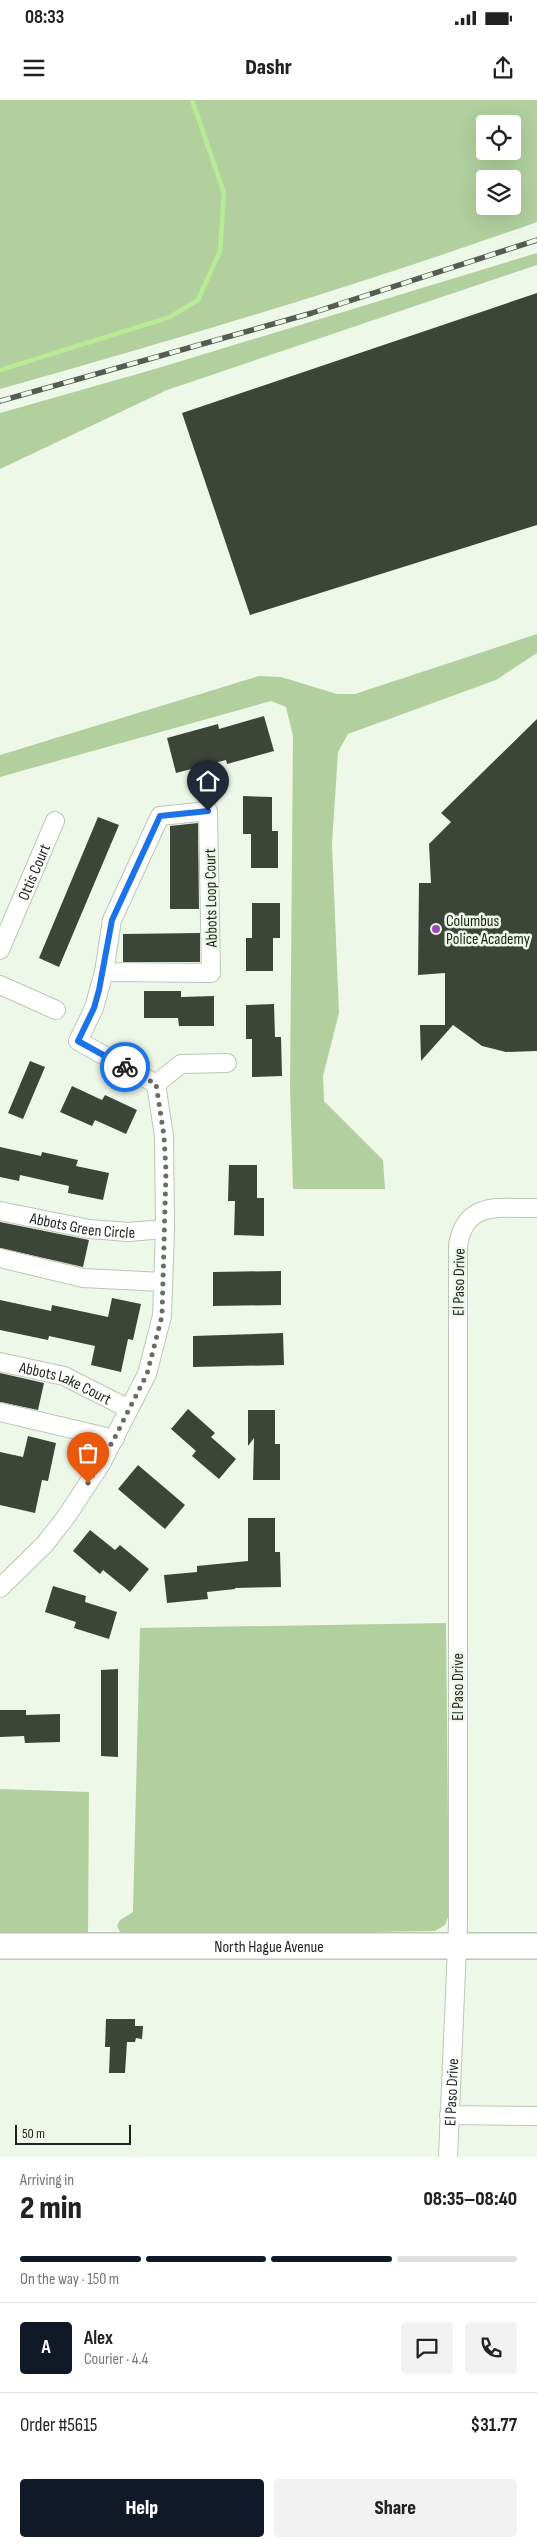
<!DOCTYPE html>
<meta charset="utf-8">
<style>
body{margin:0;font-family:"Sofia Sans Condensed",sans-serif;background:#f2f2f2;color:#222;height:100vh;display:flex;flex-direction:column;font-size:19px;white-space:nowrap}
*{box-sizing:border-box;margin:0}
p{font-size:16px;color:#767676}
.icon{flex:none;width:28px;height:28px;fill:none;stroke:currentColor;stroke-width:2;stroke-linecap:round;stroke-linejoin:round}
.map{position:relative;height:2057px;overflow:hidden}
.panel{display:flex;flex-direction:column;background:#fff;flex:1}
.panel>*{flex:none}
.buttons{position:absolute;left:476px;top:15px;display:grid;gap:10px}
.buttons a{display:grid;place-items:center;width:45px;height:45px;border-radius:5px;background:#fff;box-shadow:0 5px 20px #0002;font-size:25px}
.scale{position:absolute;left:15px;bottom:12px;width:116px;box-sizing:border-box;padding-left:5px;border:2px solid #1f231d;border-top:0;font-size:14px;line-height:18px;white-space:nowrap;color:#1f231d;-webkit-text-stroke:4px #eef8e8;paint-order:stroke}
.pin{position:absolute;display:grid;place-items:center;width:42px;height:42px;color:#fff;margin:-51px -21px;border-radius:50% 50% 50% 0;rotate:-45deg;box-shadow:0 0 5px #0007}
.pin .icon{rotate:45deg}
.courier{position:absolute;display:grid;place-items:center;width:50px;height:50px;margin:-25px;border:4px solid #1a73e8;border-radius:50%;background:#fff;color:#222;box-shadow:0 1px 6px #0007}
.overview em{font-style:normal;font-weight:800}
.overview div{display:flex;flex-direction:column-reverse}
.overview{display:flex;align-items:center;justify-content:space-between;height:85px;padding:0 20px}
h1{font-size:32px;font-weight:800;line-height:38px}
.bar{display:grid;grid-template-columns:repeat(4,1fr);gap:8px 5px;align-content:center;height:60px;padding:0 20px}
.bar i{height:6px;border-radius:4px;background:#e0e0e0}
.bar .current{background:#111827}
.bar p{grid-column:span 4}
.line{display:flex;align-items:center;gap:12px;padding:0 20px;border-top:1px solid #e0e0e0}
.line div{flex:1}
.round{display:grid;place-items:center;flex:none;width:52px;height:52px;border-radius:5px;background:#f2f2f2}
.button{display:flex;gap:10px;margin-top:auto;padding:10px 20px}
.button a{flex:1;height:58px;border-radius:5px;background:#111827;color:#fff;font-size:20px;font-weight:800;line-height:58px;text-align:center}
.button a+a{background:#f2f2f2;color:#222}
.status{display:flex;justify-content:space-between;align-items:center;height:35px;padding:0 25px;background:#fff;direction:ltr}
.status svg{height:14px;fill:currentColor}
header{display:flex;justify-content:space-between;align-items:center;height:65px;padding:0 20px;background:#fff;font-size:22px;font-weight:800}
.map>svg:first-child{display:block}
.green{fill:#b1d09e;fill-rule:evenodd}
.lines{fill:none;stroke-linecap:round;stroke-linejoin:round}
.stream{stroke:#b7eb96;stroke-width:4.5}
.building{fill:#3d4538}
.minor-casing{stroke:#bcc6b7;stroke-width:20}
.secondary-casing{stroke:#bcc6b7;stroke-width:28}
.minor{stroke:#fff;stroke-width:18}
.secondary{stroke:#fff;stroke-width:25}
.rail-casing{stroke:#565b53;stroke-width:5.5}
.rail{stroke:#eef8e8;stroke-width:4;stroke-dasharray:11;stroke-linecap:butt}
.done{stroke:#676e64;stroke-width:5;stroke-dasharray:0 9}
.route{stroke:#1a73e8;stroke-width:6}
.poi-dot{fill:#9749ba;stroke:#eef8e8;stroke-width:2}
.labels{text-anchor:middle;stroke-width:5;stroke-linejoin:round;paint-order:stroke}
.street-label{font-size:16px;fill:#1f231d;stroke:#eef8e8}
.poi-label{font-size:16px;fill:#1f231d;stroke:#eef8e8;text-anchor:start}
</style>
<div class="status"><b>08:33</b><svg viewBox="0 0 49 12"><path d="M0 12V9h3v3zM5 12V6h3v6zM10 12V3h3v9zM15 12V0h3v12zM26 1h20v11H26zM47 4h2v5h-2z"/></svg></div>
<header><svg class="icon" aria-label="menu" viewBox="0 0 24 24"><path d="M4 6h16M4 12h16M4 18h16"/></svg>Dashr<svg class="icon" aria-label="share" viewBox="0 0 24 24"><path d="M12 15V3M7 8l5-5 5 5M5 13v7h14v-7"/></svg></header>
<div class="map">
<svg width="537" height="2057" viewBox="0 0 537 2057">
<rect width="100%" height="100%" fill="#eef8e8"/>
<!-- green -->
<path class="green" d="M0,0H537V122C360,185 181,238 0,289ZM485,24H512V51H485ZM485,79H512V106H485Z
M537,153V165L167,290L0,369V313L155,269Z
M537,534V553L496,580L348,634L338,652L332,744L339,913L323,976L324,1001L383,1060L385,1089H293L290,987L293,636L286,607L271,601L0,677V655L259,576L281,577L337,594H355Z
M446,1523L449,1815L445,1825L435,1831L122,1836L117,1826L120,1820L133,1812L140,1528Z
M0,1689L89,1692L88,1835H0Z"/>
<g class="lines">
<!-- stream -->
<path class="stream" d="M0,270L170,217L198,200L220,151L224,93L192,0"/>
</g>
<!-- building -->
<path class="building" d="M537,193V425L250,515L182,313Z
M264,616L274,651L227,664L226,660L176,673L167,638L218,624L219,629Z
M537,619V951L506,952L482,946L453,925L421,961L420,925H445V873L418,875L419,783H431L429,744L451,722L441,713Z
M243,696L272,697V731H278V768H251V734H243Z
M98,717L119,725L59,867L39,858Z
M198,723L199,809H170V726Z
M252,803H280V838H273V871H246V838H252Z
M200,833V862H123V834Z
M144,891H181V897L214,896V926H179L178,918H144Z
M274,904L275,937H281L282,976L252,977V939H246V905Z
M30,961L45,967L23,1019L8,1013Z
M72,986L102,1000L105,995L137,1010L126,1034L95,1020L92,1026L60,1012Z
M0,1047L41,1056L42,1052L78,1060L76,1066L109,1073L103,1100L68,1093L69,1086L20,1075L19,1081L0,1077Z
M229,1065H257V1098H264V1136L234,1135L235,1101H228Z
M0,1122L89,1140L83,1167L0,1148Z
M281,1171V1205L213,1206V1172Z
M112,1198L141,1204L133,1240L128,1239L121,1272L91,1265L95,1246L49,1236L48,1240L0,1230V1200L51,1211L52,1205L108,1217Z
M283,1233L284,1265L193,1267V1236Z
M0,1273L44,1283L38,1310L0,1302Z
M188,1309L215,1333L211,1337L236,1359L219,1379L192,1356L196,1351L171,1329Z
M248,1310H275V1344H280V1380H253L254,1338L248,1346Z
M28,1336L56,1343L48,1381L42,1380L35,1413L0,1405V1352L23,1357Z
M138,1365L185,1405L165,1429L118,1389Z
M248,1418H275V1452H280L281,1487L235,1488V1489L207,1492L208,1499L167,1503L164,1475L197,1472V1466L248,1461Z
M90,1430L115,1450L120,1445L149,1469L130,1492L103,1470L100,1474L73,1451Z
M53,1486L86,1496L85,1502L117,1512L109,1539L74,1528L76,1522L45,1512Z
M118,1569V1657L101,1656V1570Z
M0,1610H26V1615L60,1614V1642L25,1643L24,1636L0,1637Z
M106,1919H135V1926H143L142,1939L136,1938L135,1942H127L125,1973H109L110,1947H105Z"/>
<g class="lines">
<defs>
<g id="minor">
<path id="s1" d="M0,850L55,721"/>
<path d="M104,872L211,873L208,711L160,716L112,820L104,872L94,908L78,941L156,984"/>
<path d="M0,885L56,910"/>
<path d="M156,984L181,964L227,963"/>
<path id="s2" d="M0,1111L89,1129L128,1132L165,1129"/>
<path d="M0,1158L83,1178L163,1182"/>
<path id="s3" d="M0,1262L64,1276L129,1309"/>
<path d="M0,1312L115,1339"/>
<path d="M0,1488L45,1444L66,1417L101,1364L147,1274L162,1216L165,1129L164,1036L156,984"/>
<path d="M449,2015L537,2016"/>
<path id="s4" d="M448,2057L458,1824V1145C466,1099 501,1109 537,1108"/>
</g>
<g id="secondary">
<path id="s5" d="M0,1846H537"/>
</g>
</defs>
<!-- minor casing -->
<use href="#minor" class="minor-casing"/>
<!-- secondary casing -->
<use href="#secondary" class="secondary-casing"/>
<!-- minor -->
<use href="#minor" class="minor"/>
<!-- secondary -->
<use href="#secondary" class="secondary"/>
<defs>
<path id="rail" d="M0,301L312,213L537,140"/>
</defs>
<!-- rail casing -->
<use href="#rail" class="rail-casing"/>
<!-- rail -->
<use href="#rail" class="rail"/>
</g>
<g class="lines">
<!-- done -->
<path class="done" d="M88,1383L114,1339L147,1274L162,1216L166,1071L164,1036L156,984L125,967"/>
<!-- route -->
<path class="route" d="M125,967L78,941L94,908L99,890L112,820L160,716L208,711"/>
</g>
<!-- markers -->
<circle class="poi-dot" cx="436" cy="829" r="5"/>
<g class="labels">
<!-- street labels -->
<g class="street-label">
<text dy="6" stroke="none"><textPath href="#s1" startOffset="85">Ottis Court</textPath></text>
<text transform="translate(210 798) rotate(-91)" y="6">Abbots Loop Court</text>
<text dy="6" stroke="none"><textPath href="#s2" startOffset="84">Abbots Green Circle</textPath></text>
<text transform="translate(458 1182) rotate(-89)" y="6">El Paso Drive</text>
<text dy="6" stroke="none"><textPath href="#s3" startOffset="69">Abbots Lake Court</textPath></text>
<text transform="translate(457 1587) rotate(-90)" y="6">El Paso Drive</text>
<text dy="6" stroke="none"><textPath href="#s5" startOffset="269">North Hague Avenue</textPath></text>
<text dy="6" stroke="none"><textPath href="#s4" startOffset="65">El Paso Drive</textPath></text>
</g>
<!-- poi labels -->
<g class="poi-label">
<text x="446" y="826">Columbus<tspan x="446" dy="18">Police Academy</tspan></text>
</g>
</g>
</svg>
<div class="buttons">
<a><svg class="icon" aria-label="locate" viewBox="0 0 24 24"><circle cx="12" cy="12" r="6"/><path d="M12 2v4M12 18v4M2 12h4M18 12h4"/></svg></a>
<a><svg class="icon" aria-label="layers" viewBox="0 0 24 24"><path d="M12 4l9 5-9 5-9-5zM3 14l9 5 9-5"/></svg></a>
</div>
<div class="scale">50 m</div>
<div class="pin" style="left:88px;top:1383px;background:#ea580c"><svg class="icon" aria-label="bag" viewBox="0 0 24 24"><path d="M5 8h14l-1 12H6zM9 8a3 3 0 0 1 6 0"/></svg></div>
<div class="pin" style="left:208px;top:711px;background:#1f2937"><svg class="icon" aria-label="home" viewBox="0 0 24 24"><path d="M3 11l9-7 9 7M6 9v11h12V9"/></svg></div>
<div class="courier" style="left:125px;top:967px"><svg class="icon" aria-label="bike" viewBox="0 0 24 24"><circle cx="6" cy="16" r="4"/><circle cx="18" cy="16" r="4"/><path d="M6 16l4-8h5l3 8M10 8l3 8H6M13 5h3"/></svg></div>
</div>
<section class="panel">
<div class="overview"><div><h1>2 min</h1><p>Arriving in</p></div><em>08:35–08:40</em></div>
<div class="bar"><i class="current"></i><i class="current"></i><i class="current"></i><i></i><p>On the way · 150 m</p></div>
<div class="line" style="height:90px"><b class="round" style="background:#111827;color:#fff">A</b><div><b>Alex</b><p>Courier · 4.4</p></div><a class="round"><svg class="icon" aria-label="chat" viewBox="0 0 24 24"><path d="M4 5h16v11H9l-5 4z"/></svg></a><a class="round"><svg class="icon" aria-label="phone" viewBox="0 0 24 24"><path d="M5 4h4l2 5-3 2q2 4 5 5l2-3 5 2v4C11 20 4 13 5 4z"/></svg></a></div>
<div class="line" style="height:65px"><div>Order #5615</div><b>$31.77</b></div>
<div class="button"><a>Help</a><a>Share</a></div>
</section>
